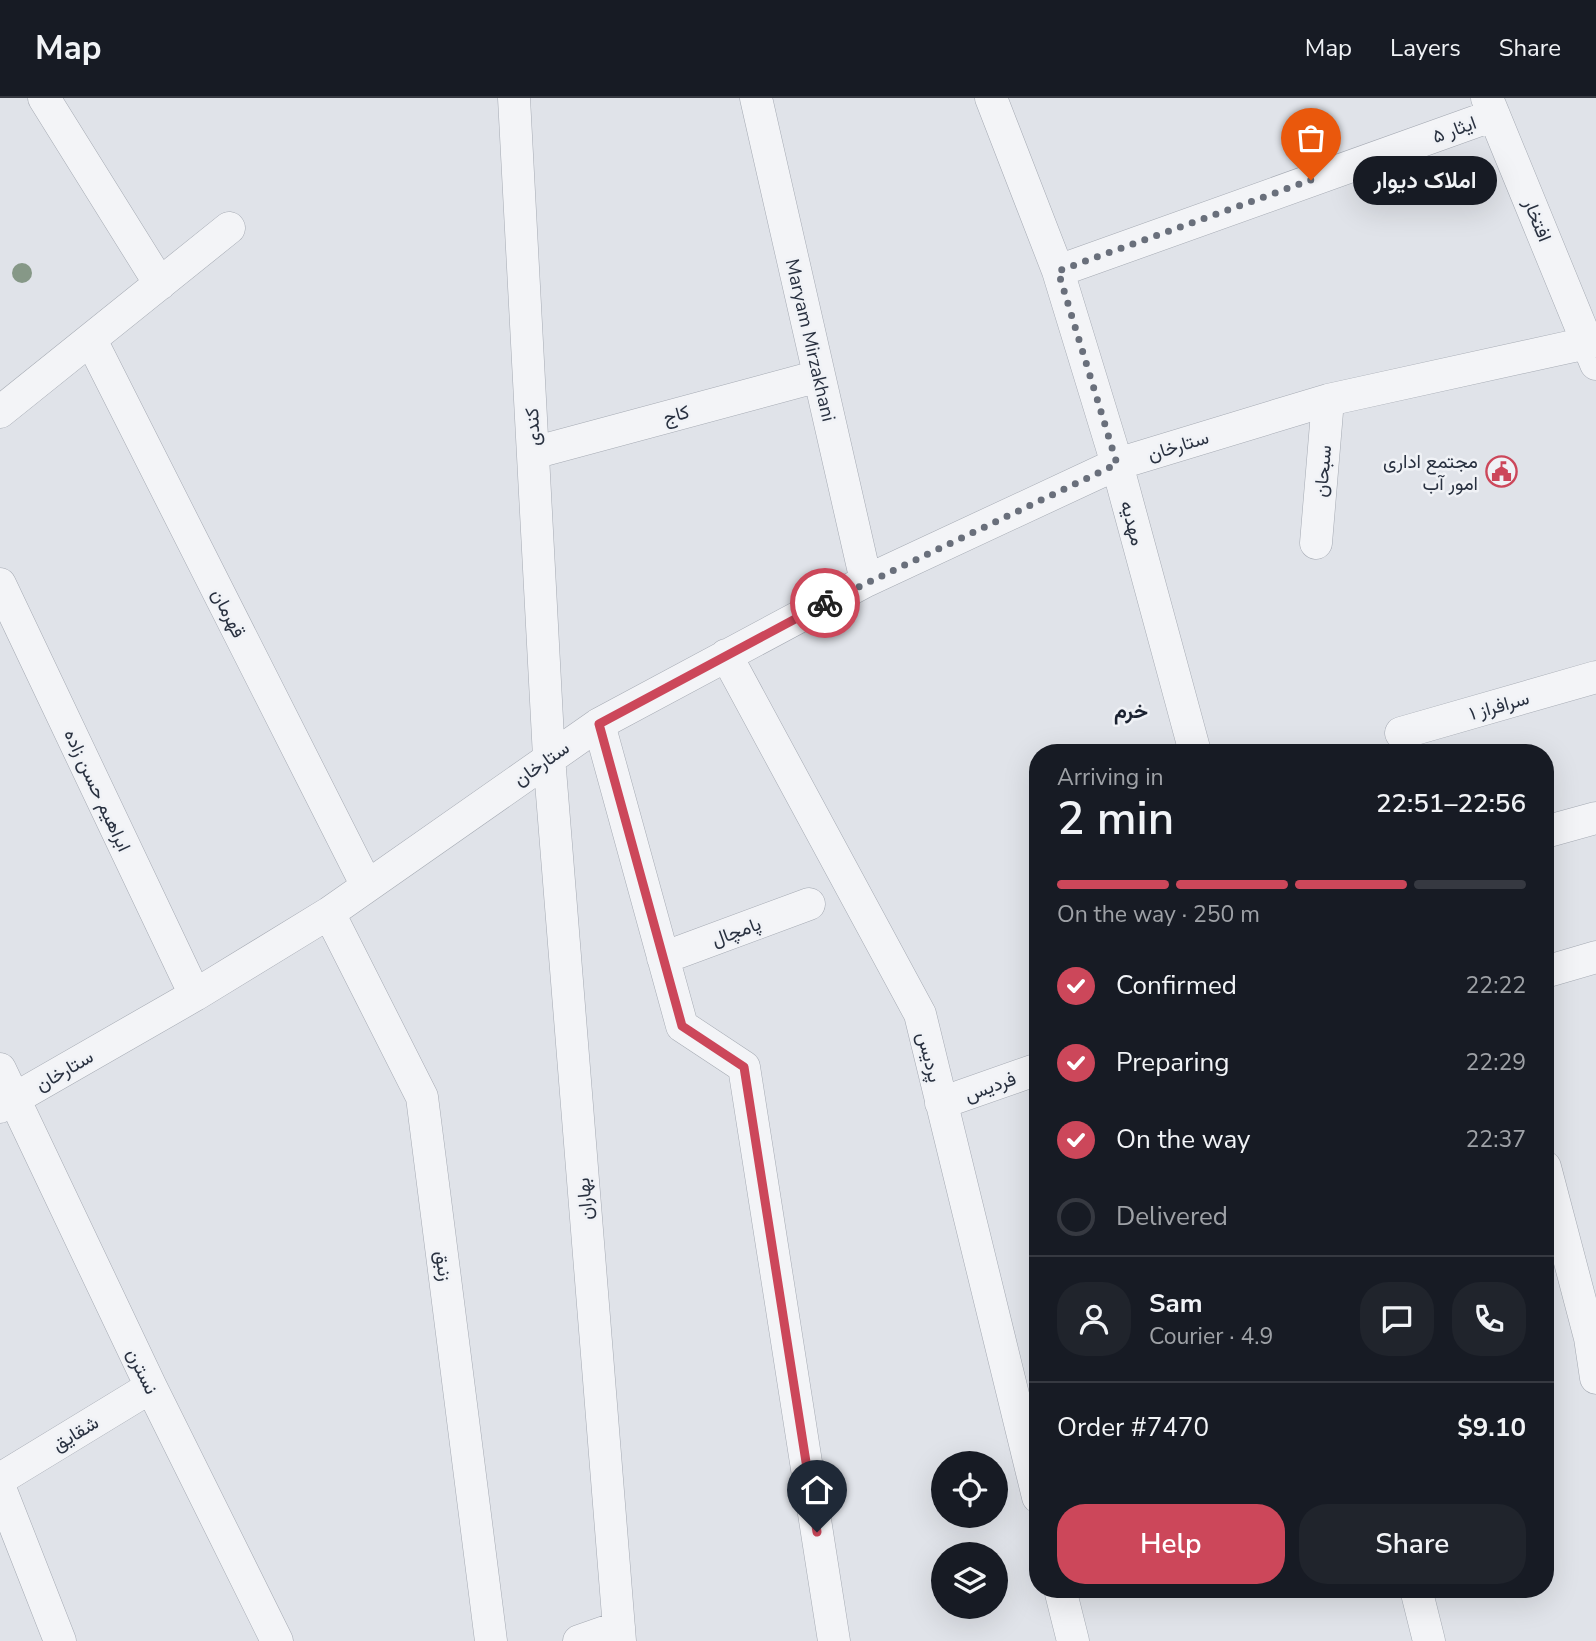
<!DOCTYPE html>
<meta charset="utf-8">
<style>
body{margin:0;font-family:"Nunito Sans",Vazirmatn,sans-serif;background:#20242c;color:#f1f3f6;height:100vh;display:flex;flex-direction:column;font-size:26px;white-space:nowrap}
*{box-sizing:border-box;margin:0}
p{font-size:23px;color:#9ea1a6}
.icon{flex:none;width:38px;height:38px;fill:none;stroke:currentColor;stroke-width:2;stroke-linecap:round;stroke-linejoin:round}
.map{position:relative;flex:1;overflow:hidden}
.sheet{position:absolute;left:1029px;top:646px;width:525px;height:854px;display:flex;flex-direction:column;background:#171b24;border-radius:28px;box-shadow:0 7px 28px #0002}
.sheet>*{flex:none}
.fabs{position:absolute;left:931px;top:1353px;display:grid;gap:14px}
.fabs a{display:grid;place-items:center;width:77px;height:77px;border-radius:50%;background:#171b24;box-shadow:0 7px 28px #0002;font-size:35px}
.pin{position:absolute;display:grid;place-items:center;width:60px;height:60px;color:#fff;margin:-72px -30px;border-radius:50% 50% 50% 0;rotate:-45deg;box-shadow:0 0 7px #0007}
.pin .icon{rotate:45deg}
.courier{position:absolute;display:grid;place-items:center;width:70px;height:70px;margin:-35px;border:5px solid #cc475a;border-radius:50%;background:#fff;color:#222;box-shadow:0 2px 9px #0007}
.bubble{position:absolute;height:49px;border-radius:24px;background:#171b24;box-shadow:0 7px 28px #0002;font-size:23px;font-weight:600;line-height:49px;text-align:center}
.summary em{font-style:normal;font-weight:600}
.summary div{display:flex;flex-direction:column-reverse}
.summary{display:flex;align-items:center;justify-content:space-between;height:119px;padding:0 28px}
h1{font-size:46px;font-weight:600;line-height:52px}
.bar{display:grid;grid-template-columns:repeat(4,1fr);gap:10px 7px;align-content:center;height:84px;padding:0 28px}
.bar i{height:9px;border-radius:5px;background:#363941}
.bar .active{background:#cc475a}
.bar p{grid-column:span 4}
.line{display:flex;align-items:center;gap:18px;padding:0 28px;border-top:2px solid #363941}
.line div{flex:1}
.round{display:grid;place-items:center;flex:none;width:74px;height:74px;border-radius:28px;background:#20242c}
ol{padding:0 28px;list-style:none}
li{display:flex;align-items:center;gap:21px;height:77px}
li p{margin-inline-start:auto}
li .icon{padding:7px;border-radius:50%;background:#cc475a;color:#fff;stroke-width:4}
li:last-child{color:#9ea1a6}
li i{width:38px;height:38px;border:4px solid #363941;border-radius:50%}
.action{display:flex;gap:14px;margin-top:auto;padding:14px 28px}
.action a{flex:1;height:80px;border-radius:28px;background:#cc475a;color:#fff;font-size:28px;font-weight:600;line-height:80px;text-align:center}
.action a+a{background:#20242c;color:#f1f3f6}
header{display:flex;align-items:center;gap:42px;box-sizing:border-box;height:98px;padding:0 35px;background:#171b24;border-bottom:2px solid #363941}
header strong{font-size:33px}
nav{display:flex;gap:38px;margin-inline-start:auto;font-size:24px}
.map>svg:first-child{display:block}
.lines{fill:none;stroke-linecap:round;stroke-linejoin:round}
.minor-casing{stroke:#a5aab3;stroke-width:33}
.minor{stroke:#f3f4f7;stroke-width:32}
.tree{fill:#869887}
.done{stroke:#696f7b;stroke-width:7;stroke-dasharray:0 12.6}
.route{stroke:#cc475a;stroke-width:9}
.labels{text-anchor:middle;stroke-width:5;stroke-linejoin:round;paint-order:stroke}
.street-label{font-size:19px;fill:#293140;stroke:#f0f2f6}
.poi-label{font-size:19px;fill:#293140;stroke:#f0f2f6;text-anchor:end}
.neighbourhood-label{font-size:21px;font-weight:bold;fill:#1b2231;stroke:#f0f2f6}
</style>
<header>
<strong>Map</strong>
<nav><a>Map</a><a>Layers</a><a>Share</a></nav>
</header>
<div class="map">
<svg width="1596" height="1543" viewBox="0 0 1596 1543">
<rect width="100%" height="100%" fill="#e0e3e9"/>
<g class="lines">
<defs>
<path id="minor" d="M44,0L160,186
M514,0L549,659L620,1543
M756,0L866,483
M991,0L1058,173L1117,366L1195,654
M1487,0L1596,266
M1058,173L1494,17
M91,242L367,788
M0,314L229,130
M533,355L819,278
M1316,445L1328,302
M0,486L195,897
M726,557L920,916L1038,1399
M599,626L682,928L744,969L834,1543
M1401,635L1596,579
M1545,734L1596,720
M329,815L422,999L491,1543
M663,860L809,806
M1545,874L1596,859
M0,971L151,1289L277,1543
M941,1005L1038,971
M0,1009L195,897L329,815L599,626L866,483L1117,366L1328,302L1596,243
M1545,1069L1590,1240L1596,1239
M1590,1240L1596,1280
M0,1381L151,1289
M0,1390L60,1543
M1060,1491L1073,1543
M1416,1491L1429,1543
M579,1543L619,1529"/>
</defs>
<!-- minor casing -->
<use href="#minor" class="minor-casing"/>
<!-- minor -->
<use href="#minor" class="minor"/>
</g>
<!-- trees -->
<circle class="tree" cx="22" cy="175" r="10"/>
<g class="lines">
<!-- done -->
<path class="done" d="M825,505L1117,366L1058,173L1311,82"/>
<!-- route -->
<path class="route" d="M817,1434L744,969L682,928L599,626L825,505"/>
</g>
<!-- icons -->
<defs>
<symbol id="civic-ring" viewBox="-11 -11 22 22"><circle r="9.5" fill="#f0f2f6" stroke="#cc475a" stroke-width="1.5"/><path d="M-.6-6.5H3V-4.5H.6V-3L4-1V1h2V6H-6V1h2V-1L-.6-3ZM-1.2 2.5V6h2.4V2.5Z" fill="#cc475a"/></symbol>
</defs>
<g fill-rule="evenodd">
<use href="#civic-ring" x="1484" y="356" width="35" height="35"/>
</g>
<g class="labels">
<!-- street labels -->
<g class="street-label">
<text transform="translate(1454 31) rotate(-20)" y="7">ایثار ۵</text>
<text transform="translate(1538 122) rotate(68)" y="7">افتخار</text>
<text transform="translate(811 242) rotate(77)" y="7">Maryam Mirzakhani</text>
<text transform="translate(676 316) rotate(-15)" y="7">کاج</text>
<text transform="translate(532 329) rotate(-93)" y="7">کندی</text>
<text transform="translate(1178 347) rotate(-17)" y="7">ستارخان</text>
<text transform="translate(1322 373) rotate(-85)" y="7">سبحان</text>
<text transform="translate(1133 425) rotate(75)" y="7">مهدیه</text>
<text transform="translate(229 515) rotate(63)" y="7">قهرمان</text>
<text transform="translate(1499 607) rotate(-16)" y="7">سرافراز ۱</text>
<text transform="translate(541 665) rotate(-35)" y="7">ستارخان</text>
<text transform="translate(98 692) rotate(65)" y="7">ابراهیم حسن زاده</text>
<text transform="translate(736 833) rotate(-20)" y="7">پامچال</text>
<text transform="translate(930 959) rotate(76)" y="7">پردیس</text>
<text transform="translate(64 972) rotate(-30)" y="7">ستارخان</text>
<text transform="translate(990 988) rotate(-20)" y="7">فردیس</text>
<text transform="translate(584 1101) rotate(-95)" y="7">بهاران</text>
<text transform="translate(444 1168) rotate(83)" y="7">زنبق</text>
<text transform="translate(143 1273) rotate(64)" y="7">نسترن</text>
<text transform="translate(75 1335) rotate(-31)" y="7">شقایق</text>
</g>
<!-- poi labels -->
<g class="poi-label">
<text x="1478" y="370">مجتمع اداری<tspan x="1478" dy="22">امور آب</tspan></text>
</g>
<!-- neighbourhood labels -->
<g class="neighbourhood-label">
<text x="1131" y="620">خرم</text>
</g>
</g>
</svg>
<div class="fabs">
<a><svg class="icon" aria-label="locate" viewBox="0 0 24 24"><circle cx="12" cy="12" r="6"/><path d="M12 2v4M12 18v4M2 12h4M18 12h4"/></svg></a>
<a><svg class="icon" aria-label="layers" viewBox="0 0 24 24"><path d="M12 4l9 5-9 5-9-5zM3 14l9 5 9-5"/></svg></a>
</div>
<div class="pin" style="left:1311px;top:82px;background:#ea580c"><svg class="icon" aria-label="bag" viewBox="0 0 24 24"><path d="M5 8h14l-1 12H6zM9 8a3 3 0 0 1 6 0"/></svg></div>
<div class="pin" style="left:817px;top:1434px;background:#1f2937"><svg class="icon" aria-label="home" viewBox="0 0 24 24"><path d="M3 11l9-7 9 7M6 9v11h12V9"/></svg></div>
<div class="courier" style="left:825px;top:505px"><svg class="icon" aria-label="bike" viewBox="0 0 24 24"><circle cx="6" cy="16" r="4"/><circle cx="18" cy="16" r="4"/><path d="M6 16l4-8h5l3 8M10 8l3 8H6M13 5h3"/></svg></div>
<div class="bubble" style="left:1353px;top:58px;width:144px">املاک دیوار</div>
<section class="sheet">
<div class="summary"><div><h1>2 min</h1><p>Arriving in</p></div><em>22:51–22:56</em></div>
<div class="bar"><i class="active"></i><i class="active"></i><i class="active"></i><i></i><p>On the way · 250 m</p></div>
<ol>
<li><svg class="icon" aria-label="check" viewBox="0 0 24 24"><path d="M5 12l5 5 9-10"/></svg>Confirmed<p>22:22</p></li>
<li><svg class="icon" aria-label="check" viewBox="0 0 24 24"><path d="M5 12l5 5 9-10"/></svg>Preparing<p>22:29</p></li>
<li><svg class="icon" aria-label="check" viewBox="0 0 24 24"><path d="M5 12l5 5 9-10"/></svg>On the way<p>22:37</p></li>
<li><i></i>Delivered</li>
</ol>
<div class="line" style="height:126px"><a class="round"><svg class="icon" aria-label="person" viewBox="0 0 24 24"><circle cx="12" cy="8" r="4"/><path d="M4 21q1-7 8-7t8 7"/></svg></a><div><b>Sam</b><p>Courier · 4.9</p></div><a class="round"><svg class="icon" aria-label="chat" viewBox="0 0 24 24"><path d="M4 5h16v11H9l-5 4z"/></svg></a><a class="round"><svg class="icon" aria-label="phone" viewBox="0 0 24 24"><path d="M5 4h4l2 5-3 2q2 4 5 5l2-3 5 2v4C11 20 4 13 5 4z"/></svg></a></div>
<div class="line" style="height:91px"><div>Order #7470</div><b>$9.10</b></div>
<div class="action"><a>Help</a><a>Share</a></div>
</section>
</div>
